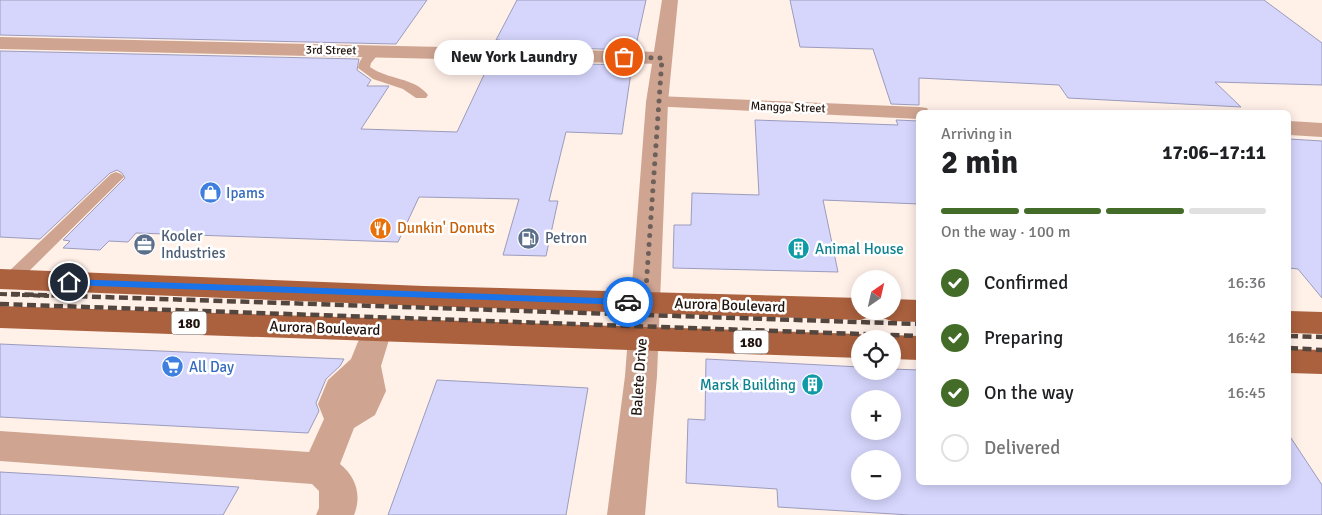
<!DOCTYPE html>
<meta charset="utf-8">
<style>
body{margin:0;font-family:Signika,sans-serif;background:#f6f6f6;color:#202124;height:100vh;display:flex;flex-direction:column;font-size:19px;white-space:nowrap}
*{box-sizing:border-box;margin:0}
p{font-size:16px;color:#757577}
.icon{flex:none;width:28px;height:28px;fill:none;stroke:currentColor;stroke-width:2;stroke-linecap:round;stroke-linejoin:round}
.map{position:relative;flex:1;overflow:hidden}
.sheet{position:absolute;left:916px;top:110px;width:375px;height:375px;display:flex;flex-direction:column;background:#fff;border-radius:8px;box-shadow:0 2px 12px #0003}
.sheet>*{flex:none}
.needle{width:32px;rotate:34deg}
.buttons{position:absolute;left:851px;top:270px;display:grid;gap:10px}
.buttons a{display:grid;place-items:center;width:50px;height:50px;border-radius:50%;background:#fff;box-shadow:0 2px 12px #0003;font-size:25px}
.pin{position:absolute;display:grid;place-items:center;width:42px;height:42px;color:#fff;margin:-21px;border:2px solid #fff;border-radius:50%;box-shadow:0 1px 5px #0007}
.courier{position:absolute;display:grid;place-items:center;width:50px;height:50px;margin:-25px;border:4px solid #1a73e8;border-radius:50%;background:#fff;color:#222;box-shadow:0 1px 6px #0007}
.bubble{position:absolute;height:35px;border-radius:18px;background:#fff;box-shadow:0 2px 12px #0003;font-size:16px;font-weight:800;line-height:35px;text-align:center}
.headline em{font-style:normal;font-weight:800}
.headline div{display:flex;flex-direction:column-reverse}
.headline{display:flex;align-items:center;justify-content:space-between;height:85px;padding:0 25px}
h1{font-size:32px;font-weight:800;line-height:38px}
.bar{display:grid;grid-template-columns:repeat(4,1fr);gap:8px 5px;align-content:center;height:60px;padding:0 25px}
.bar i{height:6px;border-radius:4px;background:#e0e0e0}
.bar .selected{background:#436c28}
.bar p{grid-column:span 4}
ol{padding:0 25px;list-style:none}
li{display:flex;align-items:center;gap:15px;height:55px}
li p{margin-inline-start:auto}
li .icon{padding:5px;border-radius:50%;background:#436c28;color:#fff;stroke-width:4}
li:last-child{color:#757577}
li i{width:28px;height:28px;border:2px solid #e0e0e0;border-radius:50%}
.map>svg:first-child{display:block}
.building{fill:#d6d6fd;stroke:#9b9bbc;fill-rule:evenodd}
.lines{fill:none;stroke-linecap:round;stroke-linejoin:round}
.service{fill:#cfa592;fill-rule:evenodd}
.minor{fill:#cfa592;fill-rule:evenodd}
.tertiary{fill:#cfa592;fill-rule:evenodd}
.primary{fill:#ab613e;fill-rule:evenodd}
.rail-far1{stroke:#53463f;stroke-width:4;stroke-dasharray:7 4;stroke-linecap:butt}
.rail{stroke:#53463f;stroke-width:4.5;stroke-dasharray:9 4.5;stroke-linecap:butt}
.route{fill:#1a73e8}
.done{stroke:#6e605a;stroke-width:5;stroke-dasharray:0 9}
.labels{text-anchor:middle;stroke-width:5;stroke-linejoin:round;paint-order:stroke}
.far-street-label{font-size:12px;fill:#20130d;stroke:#fff}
.shield{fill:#fff;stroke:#635a56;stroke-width:1}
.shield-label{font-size:14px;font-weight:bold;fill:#20130d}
.shop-label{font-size:15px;fill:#366cbe;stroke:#fff;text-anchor:start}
.food-label{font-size:15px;fill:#c56008;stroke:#fff;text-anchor:start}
.service-label{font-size:15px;fill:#4e5e75;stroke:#fff;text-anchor:start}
.culture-label{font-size:15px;fill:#0d838f;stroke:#fff;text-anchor:start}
.street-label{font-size:15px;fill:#20130d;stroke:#fff}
</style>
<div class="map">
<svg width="1322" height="515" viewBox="0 0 1322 515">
<rect width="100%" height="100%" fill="#fff0e8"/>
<!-- building -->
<path class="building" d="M0,0H427L396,44L0,35Z
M517,0H646L635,50L497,46L500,40H496Z
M790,0H1264L1322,43V85L1215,82L1241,107L1068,98L1059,85L919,78V105L891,104L873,49L800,47Z
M0,51L359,59L357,70L371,80L367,86H389L361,129L457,132L490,62L632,65L622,134L566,132L549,201H558L546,256L503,255L519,199L419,197L398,242L136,233L128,242L109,241L100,250L63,248L70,241L63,240L125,178L122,173L117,170L110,173L40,239L0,237Z
M755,120L898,125L896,120L919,121V204L823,200L838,272L673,268L674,225H691L692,193L759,195Z
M1289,139L1322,141V298L1298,269L1289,268Z
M0,344L344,359L340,366L326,379L316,403L319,411L308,433L0,417Z
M706,359L860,367V371H892V369L919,370V482H1289V435L1322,485V515H910L778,507L777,489L686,483L688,419L705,420ZM860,399H892V431H860ZM860,459H892V491H860Z
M437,380L588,388L566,515H388Z
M0,472L71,476L239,487L223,515H0Z"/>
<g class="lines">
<!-- service -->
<path class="service" d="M375,47L381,51L371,63L370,67C388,80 414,77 428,95L426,98H416L403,89L373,79L358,68C359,60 366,50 375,47Z
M116,172L121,174L124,177L121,180L16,284L10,286L4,284L1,280L4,276L111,174Z"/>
<!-- minor -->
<path class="minor" d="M0,37L662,52L669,54L672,58L669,62L662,64L0,49Z
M657,96L919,107L927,108L929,112H919V119L650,106L646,102L650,98Z
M1289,121L1322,123V137L1289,135Z
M377,319L388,322L392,330L381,366L386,391L375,415L354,428L340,464C356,477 362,495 354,515H316L319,508V491L312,484L0,461V431L309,452L324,419L318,404L328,380L351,359L366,322Z"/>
<!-- tertiary -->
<path class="tertiary" d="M662,0H678L668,102L657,376L645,515H607L625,376L646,102Z"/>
<!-- primary -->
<path class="primary" d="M0,269L424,286L860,298V311H874L870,317L860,320L424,306L0,289Z
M892,299L919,300V322L892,321L882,318L878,311H892Z
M0,306L860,334L872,339H860V358L0,328Z
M1289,311L1322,312V334L1289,333Z
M892,335L919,336V360L892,359V339H881Z
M1289,349L1322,350V374L1289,373Z"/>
<!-- rail-far1 -->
<path class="rail-far1" d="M0,294L49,296"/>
<!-- rail -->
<path class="rail" d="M11,294L919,324
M0,304L919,336
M1289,336L1322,337
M1289,348L1322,350"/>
</g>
<!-- route -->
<path class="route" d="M69,279L628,299L632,302L628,305L69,285L65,282Z"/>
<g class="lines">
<!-- done -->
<path class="done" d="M624,57L662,58L645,303L628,302"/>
</g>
<!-- icons -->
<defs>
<symbol id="shop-disc" viewBox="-11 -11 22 22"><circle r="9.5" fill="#3f7fe0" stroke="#fff"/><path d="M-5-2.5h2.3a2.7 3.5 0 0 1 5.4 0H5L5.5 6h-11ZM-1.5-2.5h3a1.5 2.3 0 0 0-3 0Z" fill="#fff"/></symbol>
<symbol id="restaurant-disc" viewBox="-11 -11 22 22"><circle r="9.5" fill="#e8710a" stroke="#fff"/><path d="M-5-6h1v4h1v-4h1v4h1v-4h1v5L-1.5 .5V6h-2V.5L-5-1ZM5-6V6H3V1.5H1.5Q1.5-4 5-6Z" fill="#fff"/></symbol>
<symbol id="fuel-disc" viewBox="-11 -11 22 22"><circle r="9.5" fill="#5c6f8a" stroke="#fff"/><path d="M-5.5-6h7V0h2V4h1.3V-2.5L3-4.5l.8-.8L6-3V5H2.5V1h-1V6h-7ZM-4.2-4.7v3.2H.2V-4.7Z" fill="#fff"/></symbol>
<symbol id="office-disc" viewBox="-11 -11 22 22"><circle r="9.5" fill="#5c6f8a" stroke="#fff"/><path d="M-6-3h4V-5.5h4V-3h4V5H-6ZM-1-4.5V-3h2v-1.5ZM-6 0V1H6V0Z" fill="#fff"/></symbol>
<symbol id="building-disc" viewBox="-11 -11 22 22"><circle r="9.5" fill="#0f9aa8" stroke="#fff"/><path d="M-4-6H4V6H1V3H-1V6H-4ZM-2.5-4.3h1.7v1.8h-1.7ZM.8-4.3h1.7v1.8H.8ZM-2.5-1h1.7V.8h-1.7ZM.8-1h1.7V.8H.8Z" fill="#fff"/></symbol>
<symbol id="supermarket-disc" viewBox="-11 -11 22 22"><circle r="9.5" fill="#3f7fe0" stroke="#fff"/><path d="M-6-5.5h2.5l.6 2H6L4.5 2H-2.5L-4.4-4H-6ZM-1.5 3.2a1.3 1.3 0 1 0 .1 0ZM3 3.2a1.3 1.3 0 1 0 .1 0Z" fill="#fff"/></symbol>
</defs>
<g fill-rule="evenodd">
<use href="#shop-disc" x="198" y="180" width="25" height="25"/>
<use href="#restaurant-disc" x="368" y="216" width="25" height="25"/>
<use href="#fuel-disc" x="516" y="226" width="25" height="25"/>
<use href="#office-disc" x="132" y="232" width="25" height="25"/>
<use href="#building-disc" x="786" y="236" width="25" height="25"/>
<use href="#supermarket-disc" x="160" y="354" width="25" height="25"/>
<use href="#building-disc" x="800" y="372" width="25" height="25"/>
</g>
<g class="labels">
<!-- far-street labels -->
<g class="far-street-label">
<text transform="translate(331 50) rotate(1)" y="4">3rd Street</text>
<text transform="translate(788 107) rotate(2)" y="4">Mangga Street</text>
</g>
<!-- shield labels -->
<g class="shield">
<rect x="171.5" y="311.5" width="35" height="23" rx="4"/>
<rect x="733.5" y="330.5" width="35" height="23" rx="4"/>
</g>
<g class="shield-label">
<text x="189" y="328">180</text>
<text x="751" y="347">180</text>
</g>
<!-- shop labels -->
<g class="shop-label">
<text x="226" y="198">Ipams</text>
<text x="189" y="372">All Day</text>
</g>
<!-- food labels -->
<g class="food-label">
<text x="397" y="233">Dunkin' Donuts</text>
</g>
<!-- service labels -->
<g class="service-label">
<text x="161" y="241">Kooler<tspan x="161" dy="17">Industries</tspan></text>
<text x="545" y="243">Petron</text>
</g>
<!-- culture labels -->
<g class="culture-label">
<text x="815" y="254">Animal House</text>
<text x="796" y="390" text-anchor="end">Marsk Building</text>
</g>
<!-- street labels -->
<g class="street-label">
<text transform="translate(730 305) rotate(2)" y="5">Aurora Boulevard</text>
<text transform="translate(325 328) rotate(2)" y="5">Aurora Boulevard</text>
<text transform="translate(639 377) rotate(-86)" y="5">Balete Drive</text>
</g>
</g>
</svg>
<div class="buttons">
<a><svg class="needle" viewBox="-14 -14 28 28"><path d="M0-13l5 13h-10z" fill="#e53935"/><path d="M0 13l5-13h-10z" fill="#757577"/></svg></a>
<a><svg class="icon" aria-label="locate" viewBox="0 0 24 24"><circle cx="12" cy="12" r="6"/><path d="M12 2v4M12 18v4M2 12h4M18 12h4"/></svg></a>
<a>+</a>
<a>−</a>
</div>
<div class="pin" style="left:624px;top:57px;background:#ea580c"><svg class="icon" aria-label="bag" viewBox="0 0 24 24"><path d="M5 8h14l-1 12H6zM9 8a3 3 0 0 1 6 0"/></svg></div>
<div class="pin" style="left:69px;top:282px;background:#1f2937"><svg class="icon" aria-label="home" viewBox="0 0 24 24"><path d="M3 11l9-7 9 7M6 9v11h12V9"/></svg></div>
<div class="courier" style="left:628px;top:302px"><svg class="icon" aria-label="car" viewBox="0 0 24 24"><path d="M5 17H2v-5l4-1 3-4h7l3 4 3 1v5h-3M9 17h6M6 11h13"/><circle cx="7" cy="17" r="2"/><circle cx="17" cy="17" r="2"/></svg></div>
<div class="bubble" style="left:434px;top:40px;width:160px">New York Laundry</div>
<section class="sheet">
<div class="headline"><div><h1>2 min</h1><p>Arriving in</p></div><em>17:06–17:11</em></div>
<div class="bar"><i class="selected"></i><i class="selected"></i><i class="selected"></i><i></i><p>On the way · 100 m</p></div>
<ol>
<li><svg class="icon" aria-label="check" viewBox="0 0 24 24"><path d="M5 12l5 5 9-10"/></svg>Confirmed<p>16:36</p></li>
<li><svg class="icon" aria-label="check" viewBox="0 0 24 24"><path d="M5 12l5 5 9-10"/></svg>Preparing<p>16:42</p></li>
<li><svg class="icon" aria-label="check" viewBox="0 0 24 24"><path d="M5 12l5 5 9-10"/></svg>On the way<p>16:45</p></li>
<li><i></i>Delivered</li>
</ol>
</section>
</div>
